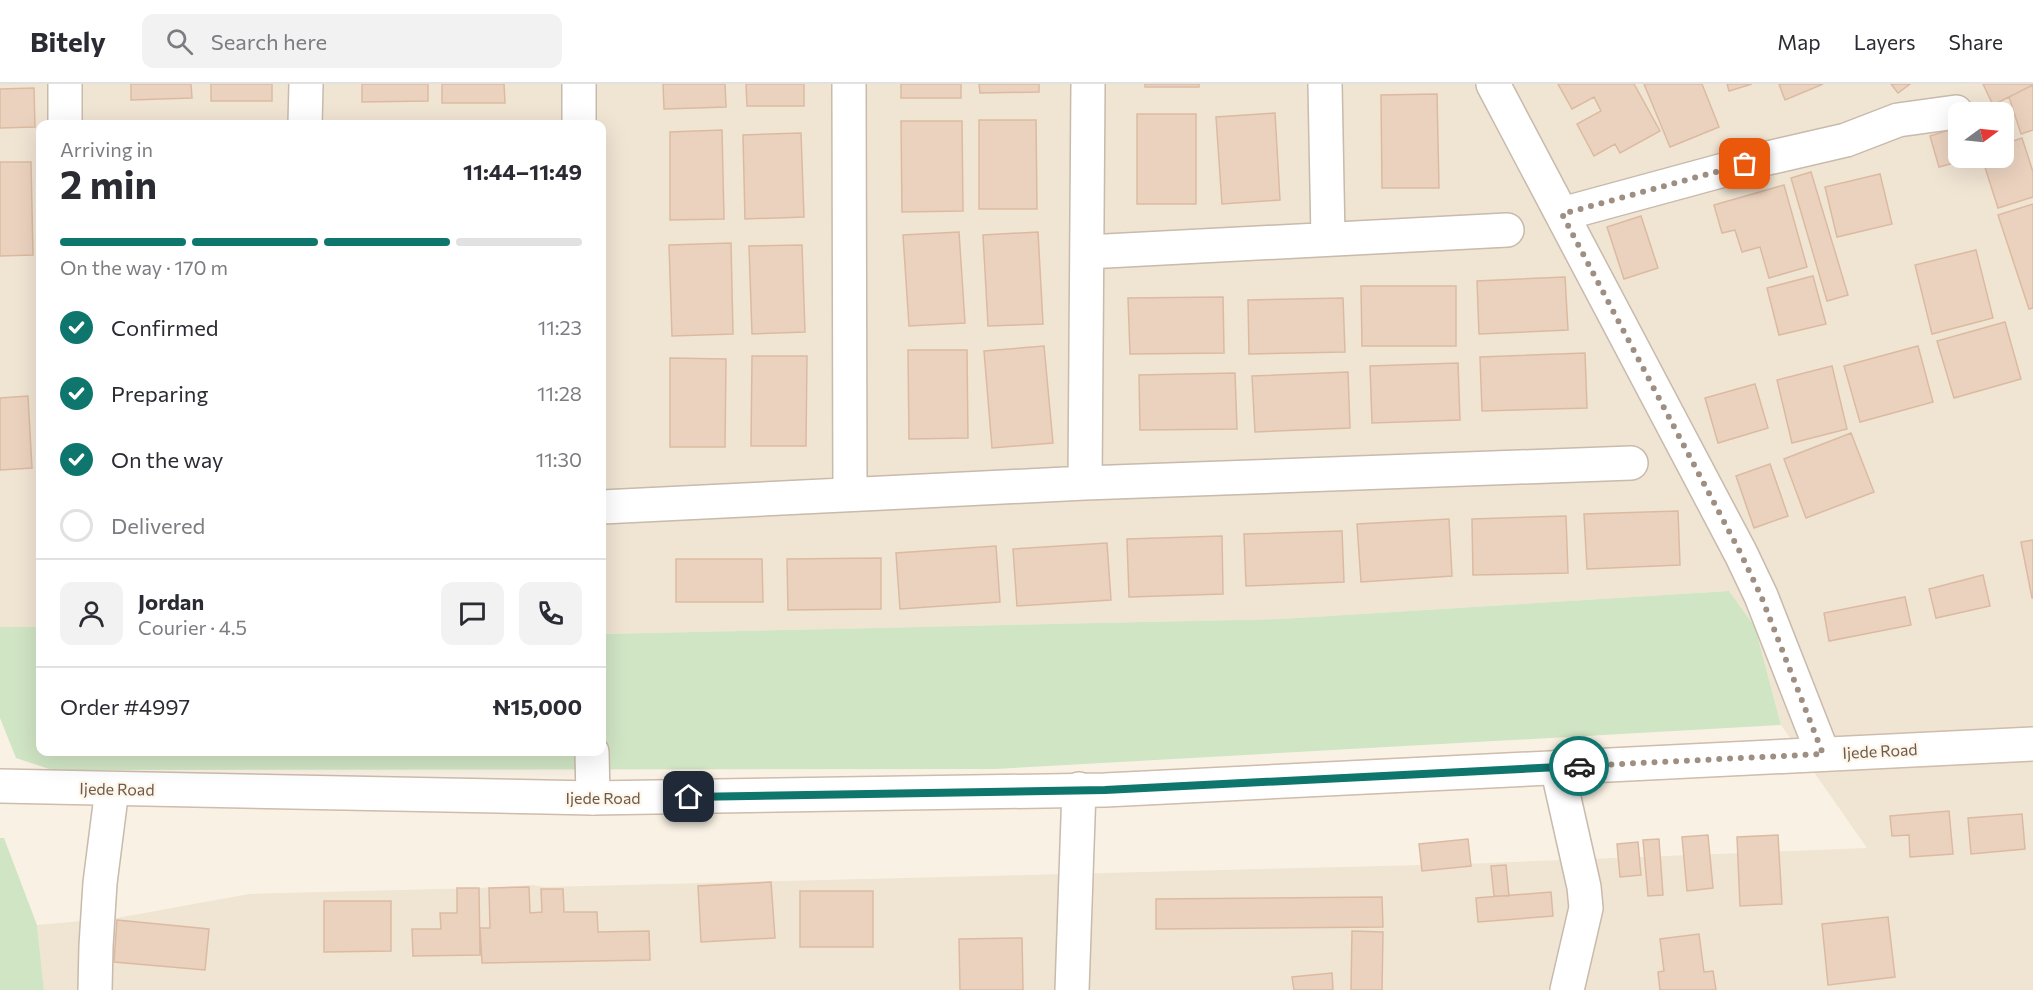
<!DOCTYPE html>
<meta charset="utf-8">
<style>
body{margin:0;font-family:Commissioner,sans-serif;background:#f2f2f3;color:#2b2b33;height:100vh;display:flex;flex-direction:column;font-size:22px;white-space:nowrap}
*{box-sizing:border-box;margin:0}
p{font-size:20px;color:#7c7c81}
.icon{flex:none;width:33px;height:33px;fill:none;stroke:currentColor;stroke-width:2;stroke-linecap:round;stroke-linejoin:round}
.map{position:relative;flex:1;overflow:hidden}
.sheet{position:absolute;left:36px;top:36px;width:570px;height:636px;display:flex;flex-direction:column;background:#fff;border-radius:12px;box-shadow:0 6px 24px #0002}
.sheet>*{flex:none}
.needle{width:39px;rotate:75deg}
.fabs{position:absolute;left:1948px;top:18px;display:grid;gap:12px}
.fabs a{display:grid;place-items:center;width:66px;height:66px;border-radius:12px;background:#fff;box-shadow:0 6px 24px #0002;font-size:30px}
.pin{position:absolute;display:grid;place-items:center;width:51px;height:51px;color:#fff;margin:-26px;border-radius:12px;box-shadow:0 3px 9px #0006}
.courier{position:absolute;display:grid;place-items:center;width:60px;height:60px;margin:-30px;border:4px solid #0f766e;border-radius:50%;background:#fff;color:#222;box-shadow:0 2px 8px #0007}
.head em{font-style:normal;font-weight:700}
.head div{display:flex;flex-direction:column-reverse}
.head{display:flex;align-items:center;justify-content:space-between;height:102px;padding:0 24px}
h1{font-size:39px;font-weight:700;line-height:45px}
.bar{display:grid;grid-template-columns:repeat(4,1fr);gap:9px 6px;align-content:center;height:72px;padding:0 24px}
.bar i{height:8px;border-radius:4px;background:#e1e1e2}
.bar .on{background:#0f766e}
.bar p{grid-column:span 4}
.line{display:flex;align-items:center;gap:15px;padding:0 24px;border-top:2px solid #e1e1e2}
.line div{flex:1}
.round{display:grid;place-items:center;flex:none;width:63px;height:63px;border-radius:12px;background:#f2f2f3}
ol{padding:0 24px;list-style:none}
li{display:flex;align-items:center;gap:18px;height:66px}
li p{margin-inline-start:auto}
li .icon{padding:6px;border-radius:50%;background:#0f766e;color:#fff;stroke-width:4}
li:last-child{color:#7c7c81}
li i{width:33px;height:33px;border:3px solid #e1e1e2;border-radius:50%}
header{display:flex;align-items:center;gap:36px;box-sizing:border-box;height:84px;padding:0 30px;background:#fff;border-bottom:2px solid #e1e1e2}
header strong{font-size:28px}
nav{display:flex;gap:33px;margin-inline-start:auto;font-size:21px}
.search{width:420px;height:54px;background:#f2f2f3;display:flex;align-items:center;gap:15px;box-sizing:border-box;padding:0 21px;border-radius:12px;color:#7c7c81;font-size:22px}
.map>svg:first-child{display:block}
.residential{fill:#f0e4d3;fill-rule:evenodd}
.green{fill:#d0e5c4}
.building{fill:#ebd2bf;stroke:#dcbaa1;stroke-width:1.5}
.lines{fill:none;stroke-linecap:round;stroke-linejoin:round}
.street-casing{stroke:#c8baac;stroke-width:36}
.secondary-casing{stroke:#cebcac;stroke-width:36}
.street{stroke:#fff;stroke-width:33}
.secondary{stroke:#fff;stroke-width:33}
.done{stroke:#9f8f82;stroke-width:6;stroke-dasharray:0 10.8}
.route{stroke:#0f766e;stroke-width:8}
.labels{text-anchor:middle;stroke-width:4.5;stroke-linejoin:round;paint-order:stroke}
.street-label{font-size:16px;fill:#6e5a4d;stroke:#fdf6e9}
</style>
<header>
<strong>Bitely</strong>
<div class="search"><svg class="icon" aria-label="search" viewBox="0 0 24 24"><circle cx="10" cy="10" r="6"/><path d="M15 15l6 6"/></svg>Search here</div>
<nav><a>Map</a><a>Layers</a><a>Share</a></nav>
</header>
<div class="map">
<svg width="2033" height="906" viewBox="0 0 2033 906">
<rect width="100%" height="100%" fill="#f9f2e4"/>
<!-- residential -->
<path class="residential" d="M0,0H2033V906H44L37,841L117,834L249,810L479,804L532,801L545,803L1464,780L1867,764L1781,641L1755,543L1729,507L1281,535L602,550V40H40V543H0ZM1959,28H2004V74H1959Z"/>
<!-- green -->
<path class="green" d="M1729,507L1755,543L1781,641L995,685L52,686L16,674L0,634V543H40V668H602V550L1281,535Z
M0,754H4L37,841L44,906H0Z"/>
<!-- building -->
<path class="building" d="M131,0H191L192,14L131,16Z
M211,0H272V17H211Z
M362,0H428V17L362,18Z
M442,0H504L505,19H442Z
M663,0H725L726,23L664,25Z
M746,0H804V22H747Z
M901,0H961V14H901Z
M979,0H1039V8L980,9Z
M1145,0H1199V3H1145Z
M1558,0H1634L1660,47L1620,69L1615,60L1594,72L1577,40L1601,27L1594,13L1572,25Z
M1644,0H1702L1719,43L1670,63Z
M1727,0H1752L1729,7Z
M1779,0H1823L1785,16Z
M1891,0H1910L1898,9Z
M1983,0H2033V1L1993,21Z
M2033,1V46L2021,50L2009,13Z
M34,4L35,43L0,44V5Z
M1437,10L1439,104H1382L1381,11Z
M1275,29L1280,116L1222,120L1216,33Z
M1137,30H1196V120H1137Z
M979,36H1036L1037,125H979Z
M901,37H962L963,127L902,128Z
M1959,43V74H1972L1939,83L1930,52Z
M722,46L724,135L670,136V48Z
M801,49L804,133L745,135L743,51Z
M2022,54L2033,88V113L1998,124L1982,74H2004V60Z
M0,78H31L33,171L0,172Z
M1811,88L1848,211L1827,217L1791,94Z
M1880,90L1892,140L1837,153L1825,103Z
M1784,101L1807,183L1769,194L1760,163L1742,168L1735,146L1722,149L1714,121Z
M2033,120V224L2029,225L1998,131Z
M1641,132L1658,184L1624,195L1607,143Z
M959,148L965,239L909,242L903,151Z
M1038,148L1043,240L988,242L983,151Z
M731,159L733,250L672,252L669,161Z
M802,161L805,248L752,250L749,162Z
M1976,166L1993,234L1932,250L1915,181Z
M1813,192L1826,240L1779,251L1767,204Z
M1565,193L1568,246L1479,250L1477,197Z
M1361,202H1456V262H1362Z
M1223,213L1224,269L1130,270L1128,214Z
M1343,214L1345,268L1249,270L1248,216Z
M2005,238L2021,295L1954,314L1937,257Z
M1044,262L1053,359L992,364L984,267Z
M1918,262L1933,318L1860,338L1844,282Z
M908,266H967L968,354L909,355Z
M1585,269L1587,324L1482,327L1480,273Z
M752,272H807L806,362H751Z
M670,274L726,275L725,363H670Z
M1458,279L1460,336L1372,339L1370,282Z
M1832,282L1847,345L1792,359L1777,296Z
M1348,288L1350,344L1255,348L1252,292Z
M1235,289L1237,345L1140,346L1139,291Z
M1755,300L1768,344L1718,359L1705,314Z
M28,312L32,384L0,386V314Z
M1851,349L1874,408L1806,434L1784,375Z
M1770,380L1788,432L1754,444L1736,392Z
M1678,427L1680,481L1587,485L1584,430Z
M1566,432L1568,489L1473,491L1472,435Z
M1449,435L1452,492L1361,498L1357,440Z
M1342,447L1344,498L1246,502L1244,450Z
M1222,452L1223,510L1129,513L1127,455Z
M2033,456V514H2032L2021,458Z
M1107,459L1111,516L1017,522L1013,465Z
M996,462L1000,518L900,525L896,469Z
M881,474V525L788,526L787,475Z
M676,475H762L763,518H676Z
M1983,491L1990,522L1936,534L1929,505Z
M1905,513L1911,541L1829,557L1824,529Z
M1949,727L1953,770L1910,773L1909,751L1892,752L1890,732Z
M2022,730L2025,765L1971,770L1968,734Z
M1708,751L1713,804L1687,807L1682,753Z
M1778,751L1782,820L1740,822L1737,753Z
M1468,755L1471,782L1422,787L1419,760Z
M1659,755L1663,811L1648,812L1643,756Z
M1638,758L1641,791L1620,793L1617,760Z
M1506,781L1509,812H1494L1491,782Z
M771,798L775,854L701,858L698,802Z
M529,803L530,829L542,828L541,805H563L564,828H597L598,848L649,847L650,876L482,879L480,844H490L489,804Z
M457,804H479L480,871L413,872L412,845H441L440,829H457Z
M800,807H873V863H800Z
M1551,808L1553,832L1478,838L1476,814Z
M1382,813L1383,843L1156,845V815Z
M324,817H391V867L324,868Z
M1888,833L1895,893L1828,901L1822,840Z
M117,836L209,845L205,886L114,878Z
M1352,847L1383,848L1382,906H1351Z
M1699,850L1704,888L1713,887L1716,906H1660L1658,888L1664,887L1660,855Z
M1022,854L1023,906H960L959,855Z
M1332,889L1333,906H1294L1292,893Z"/>
<g class="lines">
<defs>
<path id="street" d="M579,0V40
M849,0L850,410
M1325,0L1328,154
M1493,0L1741,470L1761,512L1823,670
M65,40V0
M305,40L306,0
M1562,130L1768,74L1846,56L1898,36L1956,28
M1087,168L1507,146
M1085,399L1088,0
M602,423L1085,399L1631,379
M592,668L593,714
M1557,683L1584,803L1586,824L1567,906
M95,906L96,862L100,799L112,705
M1072,906L1079,705"/>
<path id="secondary" d="M0,702L593,714L1105,706L2033,660"/>
</defs>
<!-- street casing -->
<use href="#street" class="street-casing"/>
<!-- secondary casing -->
<use href="#secondary" class="secondary-casing"/>
<!-- street -->
<use href="#street" class="street"/>
<!-- secondary -->
<use href="#secondary" class="secondary"/>
</g>
<g class="lines">
<!-- done -->
<path class="done" d="M1579,682L1823,670L1761,512L1741,470L1562,130L1745,80"/>
<!-- route -->
<path class="route" d="M689,713L1105,706L1579,682"/>
</g>
<g class="labels">
<!-- street labels -->
<g class="street-label">
<text transform="translate(1880 667) rotate(-3)" y="6">Ijede Road</text>
<text transform="translate(117 705) rotate(1)" y="6">Ijede Road</text>
<text x="603" y="720">Ijede Road</text>
</g>
</g>
</svg>
<div class="fabs">
<a><svg class="needle" viewBox="-14 -14 28 28"><path d="M0-13l5 13h-10z" fill="#e53935"/><path d="M0 13l5-13h-10z" fill="#7c7c81"/></svg></a>
</div>
<div class="pin" style="left:1745px;top:80px;background:#ea580c"><svg class="icon" aria-label="bag" viewBox="0 0 24 24"><path d="M5 8h14l-1 12H6zM9 8a3 3 0 0 1 6 0"/></svg></div>
<div class="pin" style="left:689px;top:713px;background:#1f2937"><svg class="icon" aria-label="home" viewBox="0 0 24 24"><path d="M3 11l9-7 9 7M6 9v11h12V9"/></svg></div>
<div class="courier" style="left:1579px;top:682px"><svg class="icon" aria-label="car" viewBox="0 0 24 24"><path d="M5 17H2v-5l4-1 3-4h7l3 4 3 1v5h-3M9 17h6M6 11h13"/><circle cx="7" cy="17" r="2"/><circle cx="17" cy="17" r="2"/></svg></div>
<section class="sheet">
<div class="head"><div><h1>2 min</h1><p>Arriving in</p></div><em>11:44–11:49</em></div>
<div class="bar"><i class="on"></i><i class="on"></i><i class="on"></i><i></i><p>On the way · 170 m</p></div>
<ol>
<li><svg class="icon" aria-label="check" viewBox="0 0 24 24"><path d="M5 12l5 5 9-10"/></svg>Confirmed<p>11:23</p></li>
<li><svg class="icon" aria-label="check" viewBox="0 0 24 24"><path d="M5 12l5 5 9-10"/></svg>Preparing<p>11:28</p></li>
<li><svg class="icon" aria-label="check" viewBox="0 0 24 24"><path d="M5 12l5 5 9-10"/></svg>On the way<p>11:30</p></li>
<li><i></i>Delivered</li>
</ol>
<div class="line" style="height:108px"><a class="round"><svg class="icon" aria-label="person" viewBox="0 0 24 24"><circle cx="12" cy="8" r="4"/><path d="M4 21q1-7 8-7t8 7"/></svg></a><div><b>Jordan</b><p>Courier · 4.5</p></div><a class="round"><svg class="icon" aria-label="chat" viewBox="0 0 24 24"><path d="M4 5h16v11H9l-5 4z"/></svg></a><a class="round"><svg class="icon" aria-label="phone" viewBox="0 0 24 24"><path d="M5 4h4l2 5-3 2q2 4 5 5l2-3 5 2v4C11 20 4 13 5 4z"/></svg></a></div>
<div class="line" style="height:78px"><div>Order #4997</div><b>₦15,000</b></div>
</section>
</div>
